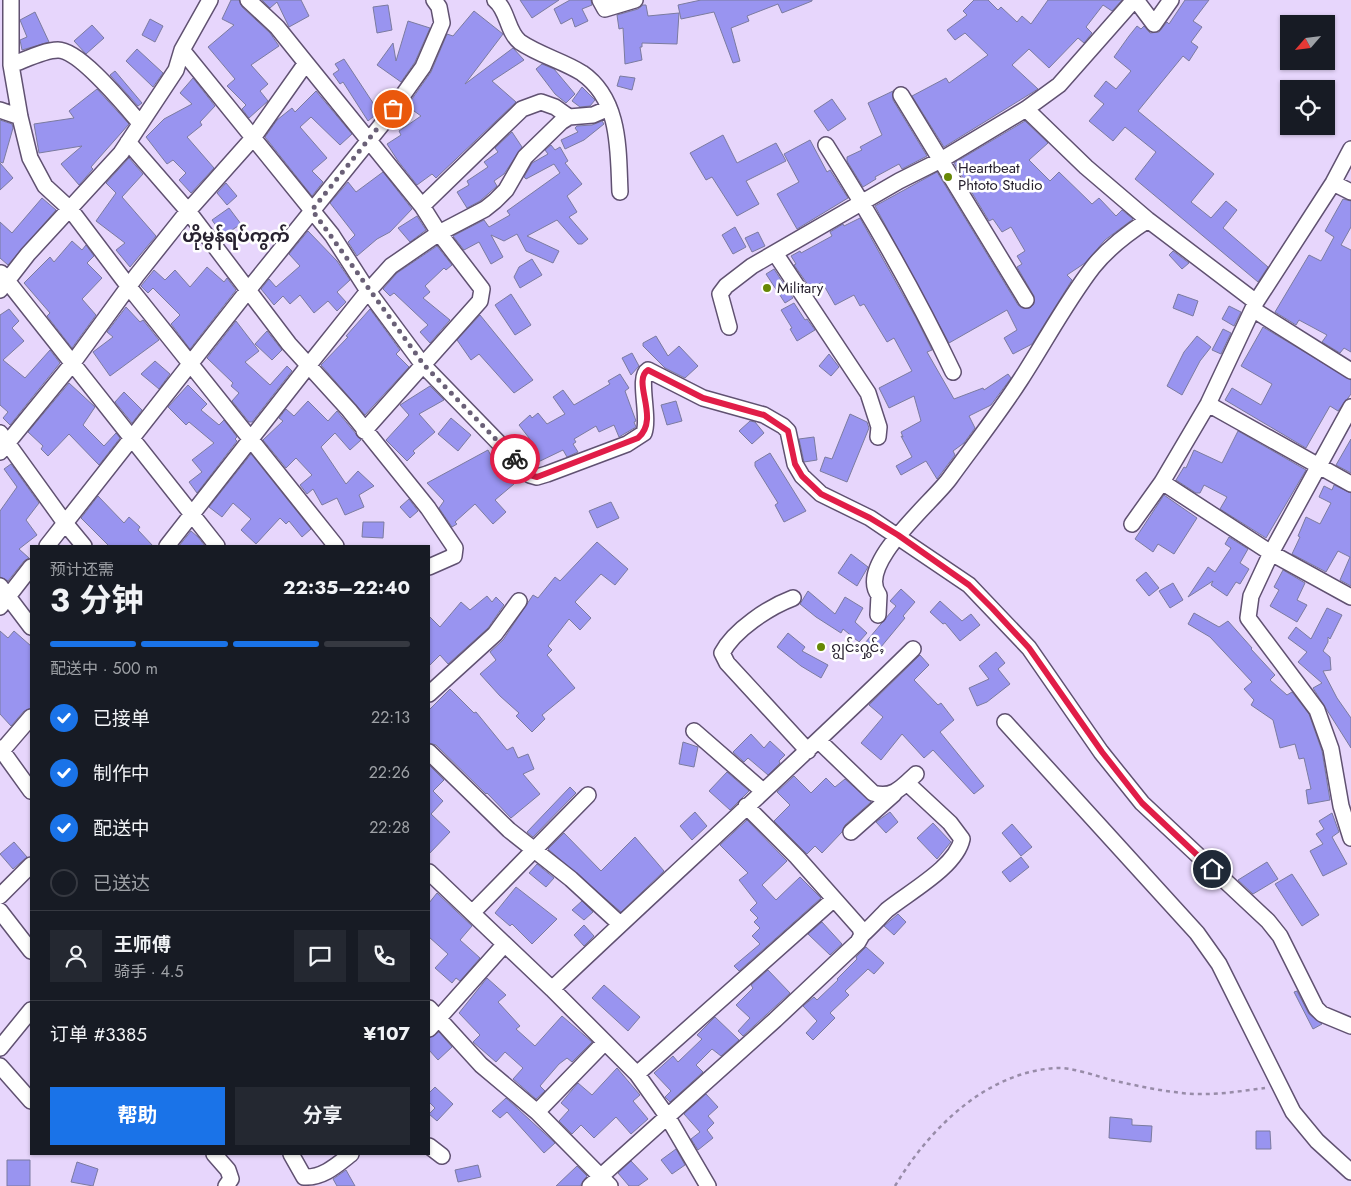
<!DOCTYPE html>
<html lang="zh">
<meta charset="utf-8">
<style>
body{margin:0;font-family:Jost,"Noto Sans SC","Noto Sans Myanmar",sans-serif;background:#242831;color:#f1f3f6;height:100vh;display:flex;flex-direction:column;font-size:19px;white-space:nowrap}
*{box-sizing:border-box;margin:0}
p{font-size:16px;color:#9ea1a6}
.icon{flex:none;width:28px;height:28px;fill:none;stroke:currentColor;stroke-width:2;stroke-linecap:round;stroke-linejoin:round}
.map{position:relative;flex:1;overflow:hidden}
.details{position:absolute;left:30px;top:545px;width:400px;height:610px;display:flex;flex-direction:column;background:#171b24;border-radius:0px;box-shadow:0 1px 4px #0004}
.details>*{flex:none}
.needle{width:32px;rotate:242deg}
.buttons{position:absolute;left:1280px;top:15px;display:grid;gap:10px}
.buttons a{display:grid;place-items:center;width:55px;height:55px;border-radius:0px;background:#171b24;box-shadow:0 1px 4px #0004;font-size:25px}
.pin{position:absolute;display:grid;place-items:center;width:42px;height:42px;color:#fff;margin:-21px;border:2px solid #fff;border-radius:50%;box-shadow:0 1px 5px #0007}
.courier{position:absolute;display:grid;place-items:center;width:50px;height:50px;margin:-25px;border:4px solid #e11d48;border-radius:50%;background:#fff;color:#222;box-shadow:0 1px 6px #0007}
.summary em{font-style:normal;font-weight:700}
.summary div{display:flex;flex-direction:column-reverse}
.summary{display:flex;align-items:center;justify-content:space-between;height:85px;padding:0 20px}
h1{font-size:32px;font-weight:700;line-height:38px}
.bar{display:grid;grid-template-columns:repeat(4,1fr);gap:8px 5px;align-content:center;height:60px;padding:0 20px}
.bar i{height:6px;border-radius:4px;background:#363941}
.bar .current{background:#1a73e8}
.bar p{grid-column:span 4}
.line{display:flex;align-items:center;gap:12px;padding:0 20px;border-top:1px solid #363941}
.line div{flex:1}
.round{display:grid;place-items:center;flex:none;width:52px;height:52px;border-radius:0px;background:#242831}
ol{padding:0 20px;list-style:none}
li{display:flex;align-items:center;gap:15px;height:55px}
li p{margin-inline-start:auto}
li .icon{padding:5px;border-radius:50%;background:#1a73e8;color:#fff;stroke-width:4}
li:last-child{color:#9ea1a6}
li i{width:28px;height:28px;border:2px solid #363941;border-radius:50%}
.primary-button{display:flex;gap:10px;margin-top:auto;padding:10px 20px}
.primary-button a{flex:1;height:58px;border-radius:0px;background:#1a73e8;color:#fff;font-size:20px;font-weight:700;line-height:58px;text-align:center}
.primary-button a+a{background:#242831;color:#f1f3f6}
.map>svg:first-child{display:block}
.building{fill:#9994f0;stroke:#7b7b9f}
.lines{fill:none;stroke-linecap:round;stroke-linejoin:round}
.street-casing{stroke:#605171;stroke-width:18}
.path{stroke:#988ca8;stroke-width:2.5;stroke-dasharray:4 4;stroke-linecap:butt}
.street{stroke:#fff;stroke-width:15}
.done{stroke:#6a6077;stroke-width:5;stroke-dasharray:0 9}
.route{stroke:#e11d48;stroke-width:6}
.poi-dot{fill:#678806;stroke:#fff;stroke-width:2}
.labels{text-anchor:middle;stroke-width:5;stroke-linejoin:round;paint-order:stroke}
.poi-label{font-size:15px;fill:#27212f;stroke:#fff;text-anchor:start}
.quarter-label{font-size:18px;font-weight:bold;fill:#27212f;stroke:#fff}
</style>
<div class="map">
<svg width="1351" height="1186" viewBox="0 0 1351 1186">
<rect width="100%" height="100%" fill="#e7d6fc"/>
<!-- building -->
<path class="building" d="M231,0H239L242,7L270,33L279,46L251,65L268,84L260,91L268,101L249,118L242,109L246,105L227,86L235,79L208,47L234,25L222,19Z
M262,0H301L309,16L289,27L277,2L270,8Z
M520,0H559L532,18Z
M570,0H591L592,5L582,9L588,21L575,27L572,18L561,24L554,9Z
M701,0H812V1L782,13L778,4L747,16L749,21L731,28L740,61L733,63L714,12L681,19L678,5Z
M974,0H988L998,10L1001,7L1017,22L1022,16L1031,24L1048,0H1122L1112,11L1103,5L1086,27L1092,33L1084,43L1078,38L1049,68L1029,49L1012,65L1038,89L944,147L912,96L946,78L949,83L988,55L965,33L955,40L947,30L967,15L963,11Z
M1185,0H1209L1193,21L1202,27L1191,42L1198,47L1189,61L1183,56L1138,111L1214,174L1191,202L1211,218L1226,201L1237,210L1223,228L1268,267L1258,282L1135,179L1156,152L1125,127L1113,141L1089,121L1104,104L1094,96L1106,81L1116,89L1131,71L1114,57L1129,36L1137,26L1141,29L1144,26L1150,33L1159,32L1167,22L1169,24Z
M388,5L392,30L377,33L373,7Z
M643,5H646L648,16L679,13L677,44L642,43V47H640L642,60L625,64L623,28L619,29L617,15L638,9Z
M474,11L503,34L465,84L513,48L524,60L492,81L516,102L436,178L432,174L417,185L398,161L387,144L401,135L399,131L421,116L407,106L431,72L447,34L453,36Z
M35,12L49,42L22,50L20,40L27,37L20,20Z
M150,19L163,26L155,42L142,35Z
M408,21L430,28L415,62L401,82L377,65L393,43L396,61Z
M92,25L104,38L86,54L74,41Z
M137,49L163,73L153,87L126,61Z
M344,59L379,112L368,121L343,82L340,84L333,74L339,70L335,64Z
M542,64L554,69L575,94L566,103L555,94L536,69Z
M115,71L142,103L138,106L110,75Z
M620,76L635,78L632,90L617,86Z
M193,78L215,106L200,122L202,125L187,137L214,168L191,193L179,180L186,173L173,160L167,164L146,137L164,119L192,104L180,93Z
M582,87L595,100L590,106L580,107L572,101Z
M97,89L129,124L91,167L93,169L79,185L61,164L82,146L39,153L34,124L74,118L69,111Z
M316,91L352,134L340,145L311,117L300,127L327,158L312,171L323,182L312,196L265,137L277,120L292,108L295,112Z
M893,91V100L927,156L902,169L899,164L875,177L876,179L863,187L847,161V157L862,150L860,147L882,135L868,103Z
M832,99L846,119L828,131L814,111Z
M0,120L12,124L13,128L3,163L0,162Z
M602,121L604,124L584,140L565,149L561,140L578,132L575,128L577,126L592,125Z
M1025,121L1048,143L1029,160L1050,181L1059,172L1092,204L1099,198L1116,216L1122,210L1133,219L1105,240L1085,263L1067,275L1072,280L1032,344L1013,354L1004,338L1017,330L1007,310L949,343L875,206L937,172L1018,305L1022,308H1030L1034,304V296L1017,267L1022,264L1017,256L1025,251L1011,227L1002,232L993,219L989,221L954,163Z
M512,132L522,147L504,174L494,181L497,186L480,201L467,208L457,192L469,185L467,181L488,167L484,162L498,152L495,148Z
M723,135L737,163L776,143L786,161L746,181L759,204L737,216L712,177L706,180L690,153Z
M810,140L827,172L830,170L848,198L797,229L777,194L799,182L784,154Z
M551,145L555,150L560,147L568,161L565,163L582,184L567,196L577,212L569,217L588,239L582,244H578L557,220L527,236L559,251L553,263L526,251L517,234L504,241L491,235L503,257L491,264L479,242L464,250L453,236L484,220L489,227L510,215L507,211L560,173L554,164L526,179L524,177L532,163L548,154L545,150Z
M129,158L143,174L122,197L156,236L130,267L116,250L125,243L96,221L116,193L106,183Z
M0,163L13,178L0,190Z
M383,172L412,209L390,232L377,239L357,256L348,242L355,235L330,203L348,182L356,192Z
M226,183L237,196L227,205L217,193Z
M42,198L56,210L8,265L0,258V222L12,233Z
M1343,199L1351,201V227L1341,245L1351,250V352L1344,348L1340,353L1322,342L1327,335L1299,320L1296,325L1275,312L1309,255L1321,261L1334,237L1325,231Z
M229,208L241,224L223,236L212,220Z
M417,216L426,230L410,242L398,228Z
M860,218L916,318L932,350L927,352L954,399L983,388L984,390L1008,374L1011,378L991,405L969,416L975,428L964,443L953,451L955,455L937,479L926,461L901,475L896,466L912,457L901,436L903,437L901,432L921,421L914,396L889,408L879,388L912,371L894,338L887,342L864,304L860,306L854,295L835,305L822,282L811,289L794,265L796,264L791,256L800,251L801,253L832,236L830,232L843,224L844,226Z
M735,227L746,247L733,254L722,235Z
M308,231L337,261L350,280L337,292L346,302L337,311L328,301L314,313L300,295L290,304L283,296L274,305L261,289L269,279L276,287L300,266L289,254Z
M758,232L765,246L752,252L745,238Z
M72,241L82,250L86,245L94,256L87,263L102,278L82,299L96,315L72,348L47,316L50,313L24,283L50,257L54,262Z
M437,246L452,265L446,270L444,268L425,286L430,292L423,298L450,320L430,343L420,332L428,325L394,293L390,296L383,289L397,273Z
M1173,251L1189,263L1182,269L1169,255Z
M532,259L542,275L520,288L514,277L519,267Z
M207,267L224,282L227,278L236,290L190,349L171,324L180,315L153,288L148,293L141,286L154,270L165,280L175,270L190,287Z
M774,269L793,298L785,303L766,274Z
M511,294L531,325L515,335L495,305Z
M1178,294L1198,301L1193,316L1173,308Z
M794,303L805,320L807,319L815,330L797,341L790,329L792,328L781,310Z
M1229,306L1241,312L1234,326L1222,319Z
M126,307L140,322L143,320L159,340L110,376L93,352L113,337L107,332Z
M9,309L19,321L12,328L24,341L3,360L25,378L50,350L60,363L10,425L3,418L8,412L0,405V315Z
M370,309L400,350L396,354L409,367L365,415L321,365L348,337L346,336Z
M480,315L533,380L514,393L479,354L471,360L457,340Z
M236,321L259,351L245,362L270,385L287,366L292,371L252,422H249L232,401L239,393L231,386L233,383L207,358Z
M1263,327L1351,380V394L1348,398L1338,411L1330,406L1306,448L1225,400L1232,388L1261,405L1272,384L1241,366Z
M1223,329L1231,333L1221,354L1212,350Z
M267,331L282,350L272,360L255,344Z
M656,336L668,356L679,346L698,366L685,378L665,368L643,346V343Z
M1197,336L1211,347L1200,361L1182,395L1167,386L1184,352Z
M632,353L639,366L631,375L622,358Z
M829,354L839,367L831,376L819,366Z
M155,361L170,374L159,389L141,374Z
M620,374L629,388L625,391L636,421L634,422L636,427L619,437L614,425L599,432L596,426L574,439L576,442L573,444L578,452L567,457L563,450L536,463L530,450L536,447L519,425L530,415L532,418L538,413L547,424L565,414L553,397L563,390L574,405L610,384L608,381Z
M69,383L95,407L83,425L104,446L116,433L120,438L99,465L69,434L48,456L41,449L43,446L28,432Z
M188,385L207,404L201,410L219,425L224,420L237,437L235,439L237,441L197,493L189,482L202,472L192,460L214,443L189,422L186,425L168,407Z
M430,386L444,400L419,414L435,432L413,451L415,453L407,461L386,440L409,415L400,405Z
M124,392L142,410L132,423L115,402Z
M308,401L328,421L337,411L361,440L350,450L335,433L321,447L346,484L358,471L374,486L359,495L364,507L345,515L337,498L322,505L313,489L307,494L300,485L312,475L296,458L286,468L263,440L283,421L279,418L286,409L294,416Z
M676,401L682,421L667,425L661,405Z
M850,414L867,422L869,428L847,482L820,471L825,457L832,459Z
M451,418L471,435L458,451L438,434Z
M750,421L755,422L764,433L752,444L739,431Z
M1238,431L1306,470L1266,538L1220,509L1227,497L1204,485L1200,493H1196L1176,480L1184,467L1186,468L1194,450L1222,463Z
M814,437L817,460L804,462L799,439Z
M1351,439V473L1336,465Z
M488,450L497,467L501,463L508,471L505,473L514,484L495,500L506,512L493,524L475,504L455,522L457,524L452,527L439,508L444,501L427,483Z
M770,453L806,511L784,522L775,505L778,503L755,466V462Z
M251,454L311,529L302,537L289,521L286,524L280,518L256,544L241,530L251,519L233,503L222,517L209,507Z
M11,464L39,503L26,520L37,535L19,549L29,558L24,561L8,581L0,577V511L17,487L4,469Z
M1334,485L1351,493V586L1340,580L1350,557L1338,551L1326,572L1292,554L1300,537L1298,536L1306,517L1320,524L1331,503L1319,497L1324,486L1332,490Z
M1164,495L1197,518L1174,554L1158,544L1153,552L1135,539Z
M98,496L124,523L129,517L140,527L138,530L153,546H109L81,518Z
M409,499L418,511L410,518L400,507Z
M611,502L619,518L597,528L589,511Z
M363,522H384L383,538L362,537Z
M191,531L198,537L205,546H179Z
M1229,537L1248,549L1240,563L1249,569L1240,584L1236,582L1227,596L1211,585L1213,581L1188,597L1208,567L1215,572L1231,548L1225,544Z
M597,542L628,569L615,585L601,574L575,602L591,618L580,630L569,619L548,646L552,650L547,655L575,688L542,715L545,719L532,732L516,716L519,713L500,696L480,674L496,660L490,652L503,640L533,595L538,598L555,577L560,581Z
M851,554L868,567L857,586L838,573Z
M1283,570L1305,583L1297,600L1307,605L1297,622L1270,606L1279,590L1274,587Z
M1146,572L1159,588L1149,596L1136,580Z
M1173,583L1183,600L1170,608L1159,591Z
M901,589L915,602L903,616L905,618L876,653L865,643L896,606L890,601Z
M808,591L835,614L845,597L863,608L855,622L867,633L859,642L843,629L841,633L816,617L800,604Z
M487,596L492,602L496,597L504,605L488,628L448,664L440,655L429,666V616L440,627L461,602L470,610Z
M940,601L962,621L971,614L980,625L960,641L945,623L943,624L930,612Z
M1327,608L1342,615L1330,639L1328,637V642L1323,651L1330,657L1331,670L1323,671L1337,698L1351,718V748L1313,688L1322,683L1298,662L1307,652L1288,638L1296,627L1311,639Z
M1194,613L1219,627L1228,621L1252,648L1251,649L1275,675L1270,680L1287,695L1292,692L1309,714L1322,751L1330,800L1308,804L1306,790L1311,789L1304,758L1299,759L1295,744L1280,748L1273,720L1251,705L1254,700L1244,689L1252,682L1210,637L1188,624Z
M0,631L8,638L14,631L31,646V708L24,711L11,726L0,714Z
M788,633L805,647L802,651L828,665L821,678L801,666L777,647Z
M996,652L1005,663L998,669L1010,684L987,702L977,706L969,688L989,679L979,666Z
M920,655L929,665L914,680L938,705L941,703L954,720L940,732L984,786L974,794L933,750L924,758L902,734L881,760L861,743L883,717L869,705Z
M450,689L474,713L476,712L507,750L513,747L518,758L528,754L534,769L523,774L540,794L511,818L487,793L486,794L436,745L429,743V710Z
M751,734L764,748L770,741L785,755L779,761L780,763L768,775L748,758L744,762L733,752Z
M683,742L698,747L694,767L679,764Z
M429,765L444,780L433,791L443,801L431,814L450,832L429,854Z
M727,772L749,791L730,810L709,791Z
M794,776L811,793L826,778L835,787L845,779L871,802L845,825L842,832L822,853L815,846L807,854L774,821L790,805L777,792Z
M570,787L576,793L533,837L527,832Z
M695,812L707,826L692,840L680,826Z
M890,812L898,822L886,833L876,822Z
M1332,813L1339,832L1332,837L1347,864L1323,876L1310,851L1323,844L1316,834L1324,829L1319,821Z
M747,820L787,861L762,885L776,900L800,877L821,898L739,971L734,966L760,944L752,936L760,928L754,922L758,918L750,910L757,903L739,880L748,873L720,845Z
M933,823L951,842L937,859L917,838Z
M1012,824L1032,847L1021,856L1002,833Z
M564,833L601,871L635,837L664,871L621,912L548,849Z
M14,842L27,857L13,869L0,854Z
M1021,857L1029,867L1010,882L1002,872Z
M1267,862L1278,879L1253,894L1238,880Z
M537,864L554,878L546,887L529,873Z
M1292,874L1319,915L1302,926L1275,884Z
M516,887L557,919L532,944L512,924L510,926L495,913Z
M437,893L472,926L460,940L480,958L460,981L456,978L452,983L435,968L448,954L429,937V903Z
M582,901L593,912L584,920L572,910Z
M898,914L906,922L894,935L884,926Z
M822,922L842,944L830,955L808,934Z
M584,925L594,936L584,946L574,935Z
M866,947L884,963L874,974L868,969L845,991L849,995L830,1013L835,1018L813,1040L806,1033L817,1021L803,1006L814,997L817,1000L838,980L837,979L857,959L856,957Z
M768,970L790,993L743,1036L738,1031L750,1018L736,1005L753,988L751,985Z
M487,978L506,995L498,1002L520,1026L516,1029L535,1046L562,1016L592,1042L572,1062L567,1058L559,1064L540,1086L545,1091L536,1099L513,1079L523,1068L505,1052L496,1062L473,1042L480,1035L459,1013Z
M604,985L640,1017L628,1031L592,998Z
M1297,991L1309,1014L1322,1024L1313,1029L1294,992Z
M715,1017L739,1040L721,1056L712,1049L696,1065L703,1072L670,1102L665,1097L671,1091L654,1073L673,1056L678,1062L702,1039L697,1035Z
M439,1032L452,1047L438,1060L429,1050V1038Z
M617,1068L640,1095L633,1101L648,1119L631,1134L616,1117L594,1138L581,1125L572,1134L559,1121L569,1110L561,1103L578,1083L592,1095Z
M435,1087L453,1104L437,1121L429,1114L435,1108L429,1102V1093Z
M706,1094L718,1107L708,1116L714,1123L707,1130L713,1138L698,1150L691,1139L700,1132L684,1114Z
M506,1098L555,1143L544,1153L507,1112L500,1118L492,1111Z
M1110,1117L1132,1119V1125L1152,1126L1151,1142L1109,1138Z
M1256,1131H1270L1271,1149H1256Z
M676,1149L685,1165L672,1174L661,1160Z
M7,1160H30V1186H7Z
M631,1161L648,1179L638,1186H629L618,1173Z
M77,1162L98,1169L93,1186L71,1182Z
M478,1165L481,1177L458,1182L455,1170Z
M577,1166L587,1176L580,1186H556Z
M346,1170L355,1186H337L333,1179Z"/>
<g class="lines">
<defs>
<path id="street" d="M11,0V65L20,117L30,158L45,186L70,209L129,287L336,546
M248,0L277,27L306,63L422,206L439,233L482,289L480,301L364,431
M495,0C508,10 507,32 520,42C539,55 563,61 582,73C621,100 618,151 620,192
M600,0L605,9L635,0
M1136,0L1154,24L1171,0
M182,50L332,235L368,291L423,365L530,475L537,477L547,474L627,444L644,433C650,416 637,377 648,370L703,398L764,415L783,426L788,431L795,464L802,476L821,494L870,518L969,585L1029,648L1101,752L1142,803L1268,921L1280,936L1316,1008L1322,1014L1351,1026
M11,65C25,60 44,50 58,50C80,50 125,106 140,123
M901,95L1026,300
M1026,109L1086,167L1148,220L1256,302
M0,110L20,117
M128,142L188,211L289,344L349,410L428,508L455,548L454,556L429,567
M826,145C873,219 916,294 953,372
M1333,183L1351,192
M422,206L522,109L541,102L555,107L569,117
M775,253L868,393L879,427L878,437
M1,273L217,546
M0,290L28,254L121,153L176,70L182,50L210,0
M1254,310L1351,371
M729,327L720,294L726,286L752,266L899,181L941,160L1026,109L1059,85L1134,0
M1208,404L1351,484
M1351,407L1271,553L1251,596L1248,618L1317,710L1331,749L1341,806L1351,838
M0,433L65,523L84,546
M0,452L72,364L137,275L188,211L253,138L306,63
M1162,482L1271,553L1351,597
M1132,524L1162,482L1208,404L1256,302L1333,183L1351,149
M47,546L249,289L383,123L423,67L442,23L439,7L434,0
M167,546L308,366L364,296L391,266L439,233L485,209L495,201L506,190L525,157L561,122L569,117L593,115L609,108
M0,586L31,627
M793,598C769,607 734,630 722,653L727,663L808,751
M0,607L31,567
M878,615L879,595C855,565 934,501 950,478C974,445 999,413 1021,379C1045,342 1066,302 1093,267C1108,248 1128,233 1148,220
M429,694L495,634L519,601
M1005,722L1197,933L1219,964L1293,1112L1317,1141L1351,1172
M694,731L763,791
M819,741L873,793C893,799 902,787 916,774
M0,748L31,791
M429,752L509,830L571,879L620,924
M0,753L31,717
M851,832L894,794
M429,872L552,989L637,1074L667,1116L708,1186
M0,896L31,865
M0,911L31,951
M472,913L588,795
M862,935C871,927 879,918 887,910C909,892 956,867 962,839L950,823L907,783
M552,989C672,875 795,765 913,649
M429,1008L481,1065L537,1112L610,1186
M429,1029L504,945
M0,1048L31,1010
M0,1066L31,1101
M637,1074L834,899
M537,1112L604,1043
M429,1146L442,1156
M214,1154L228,1170L231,1179L226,1186
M291,1154L304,1177C323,1178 337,1165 351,1154
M590,1186L775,1020L858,942L862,935L860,928L797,857L746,806"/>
</defs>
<!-- street casing -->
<use href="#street" class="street-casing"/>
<!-- path -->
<path class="path" d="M895,1186C929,1129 986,1072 1056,1068C1072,1067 1099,1077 1115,1081C1135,1085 1155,1090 1175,1092C1205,1097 1235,1092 1265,1088"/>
<!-- street -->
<use href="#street" class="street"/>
</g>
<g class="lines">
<!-- done -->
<path class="done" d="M393,109L312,210L424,365L515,459"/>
<!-- route -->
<path class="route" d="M515,459L530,475L537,477L638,438C661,419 631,381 648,370L703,398L764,415L788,431L795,464L802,476L821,494L870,518L898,535L969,585L992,608L1029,648L1102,752L1142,803L1212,869"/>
</g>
<!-- markers -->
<g class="poi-dot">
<circle cx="948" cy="177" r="5"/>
<circle cx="767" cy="288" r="5"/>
<circle cx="821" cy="647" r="5"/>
</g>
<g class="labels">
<!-- poi labels -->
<g class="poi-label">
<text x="958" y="173">Heartbeat<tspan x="958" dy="17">Phtoto Studio</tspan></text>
<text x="777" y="293">Military</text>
<text x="831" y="652">ၵျွင်းႁွင်ႇ</text>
</g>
<!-- quarter labels -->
<g class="quarter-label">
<text x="236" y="242">ဟိုမွန်ရပ်ကွက်</text>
</g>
</g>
</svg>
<div class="buttons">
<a><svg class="needle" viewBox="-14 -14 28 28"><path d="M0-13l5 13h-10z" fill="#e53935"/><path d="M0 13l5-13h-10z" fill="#9ea1a6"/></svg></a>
<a><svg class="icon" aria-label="locate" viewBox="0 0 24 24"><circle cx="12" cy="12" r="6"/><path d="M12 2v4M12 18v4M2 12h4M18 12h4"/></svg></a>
</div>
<div class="pin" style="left:393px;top:109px;background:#ea580c"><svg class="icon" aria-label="bag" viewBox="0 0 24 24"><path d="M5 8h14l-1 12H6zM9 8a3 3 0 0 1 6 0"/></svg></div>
<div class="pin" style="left:1212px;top:869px;background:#1f2937"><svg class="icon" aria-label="home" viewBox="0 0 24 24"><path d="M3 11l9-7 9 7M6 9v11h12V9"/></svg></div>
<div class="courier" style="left:515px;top:459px"><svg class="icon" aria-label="bike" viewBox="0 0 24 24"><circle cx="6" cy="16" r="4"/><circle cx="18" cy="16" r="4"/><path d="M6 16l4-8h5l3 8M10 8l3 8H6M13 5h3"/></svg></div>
<section class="details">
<div class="summary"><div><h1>3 分钟</h1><p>预计还需</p></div><em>22:35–22:40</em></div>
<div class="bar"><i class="current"></i><i class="current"></i><i class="current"></i><i></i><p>配送中 · 500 m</p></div>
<ol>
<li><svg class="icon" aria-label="check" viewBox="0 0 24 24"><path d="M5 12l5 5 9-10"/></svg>已接单<p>22:13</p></li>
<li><svg class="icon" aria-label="check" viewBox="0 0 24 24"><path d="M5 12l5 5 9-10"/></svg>制作中<p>22:26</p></li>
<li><svg class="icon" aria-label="check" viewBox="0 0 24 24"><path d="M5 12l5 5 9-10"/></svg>配送中<p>22:28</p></li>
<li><i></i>已送达</li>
</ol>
<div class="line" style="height:90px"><a class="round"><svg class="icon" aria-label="person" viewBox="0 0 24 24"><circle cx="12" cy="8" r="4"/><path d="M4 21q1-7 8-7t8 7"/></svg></a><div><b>王师傅</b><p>骑手 · 4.5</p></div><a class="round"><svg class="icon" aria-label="chat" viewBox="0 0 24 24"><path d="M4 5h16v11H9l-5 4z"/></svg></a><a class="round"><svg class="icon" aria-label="phone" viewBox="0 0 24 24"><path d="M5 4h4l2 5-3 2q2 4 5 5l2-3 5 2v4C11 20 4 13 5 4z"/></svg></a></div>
<div class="line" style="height:65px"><div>订单 #3385</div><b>¥107</b></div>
<div class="primary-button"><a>帮助</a><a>分享</a></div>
</section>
</div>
